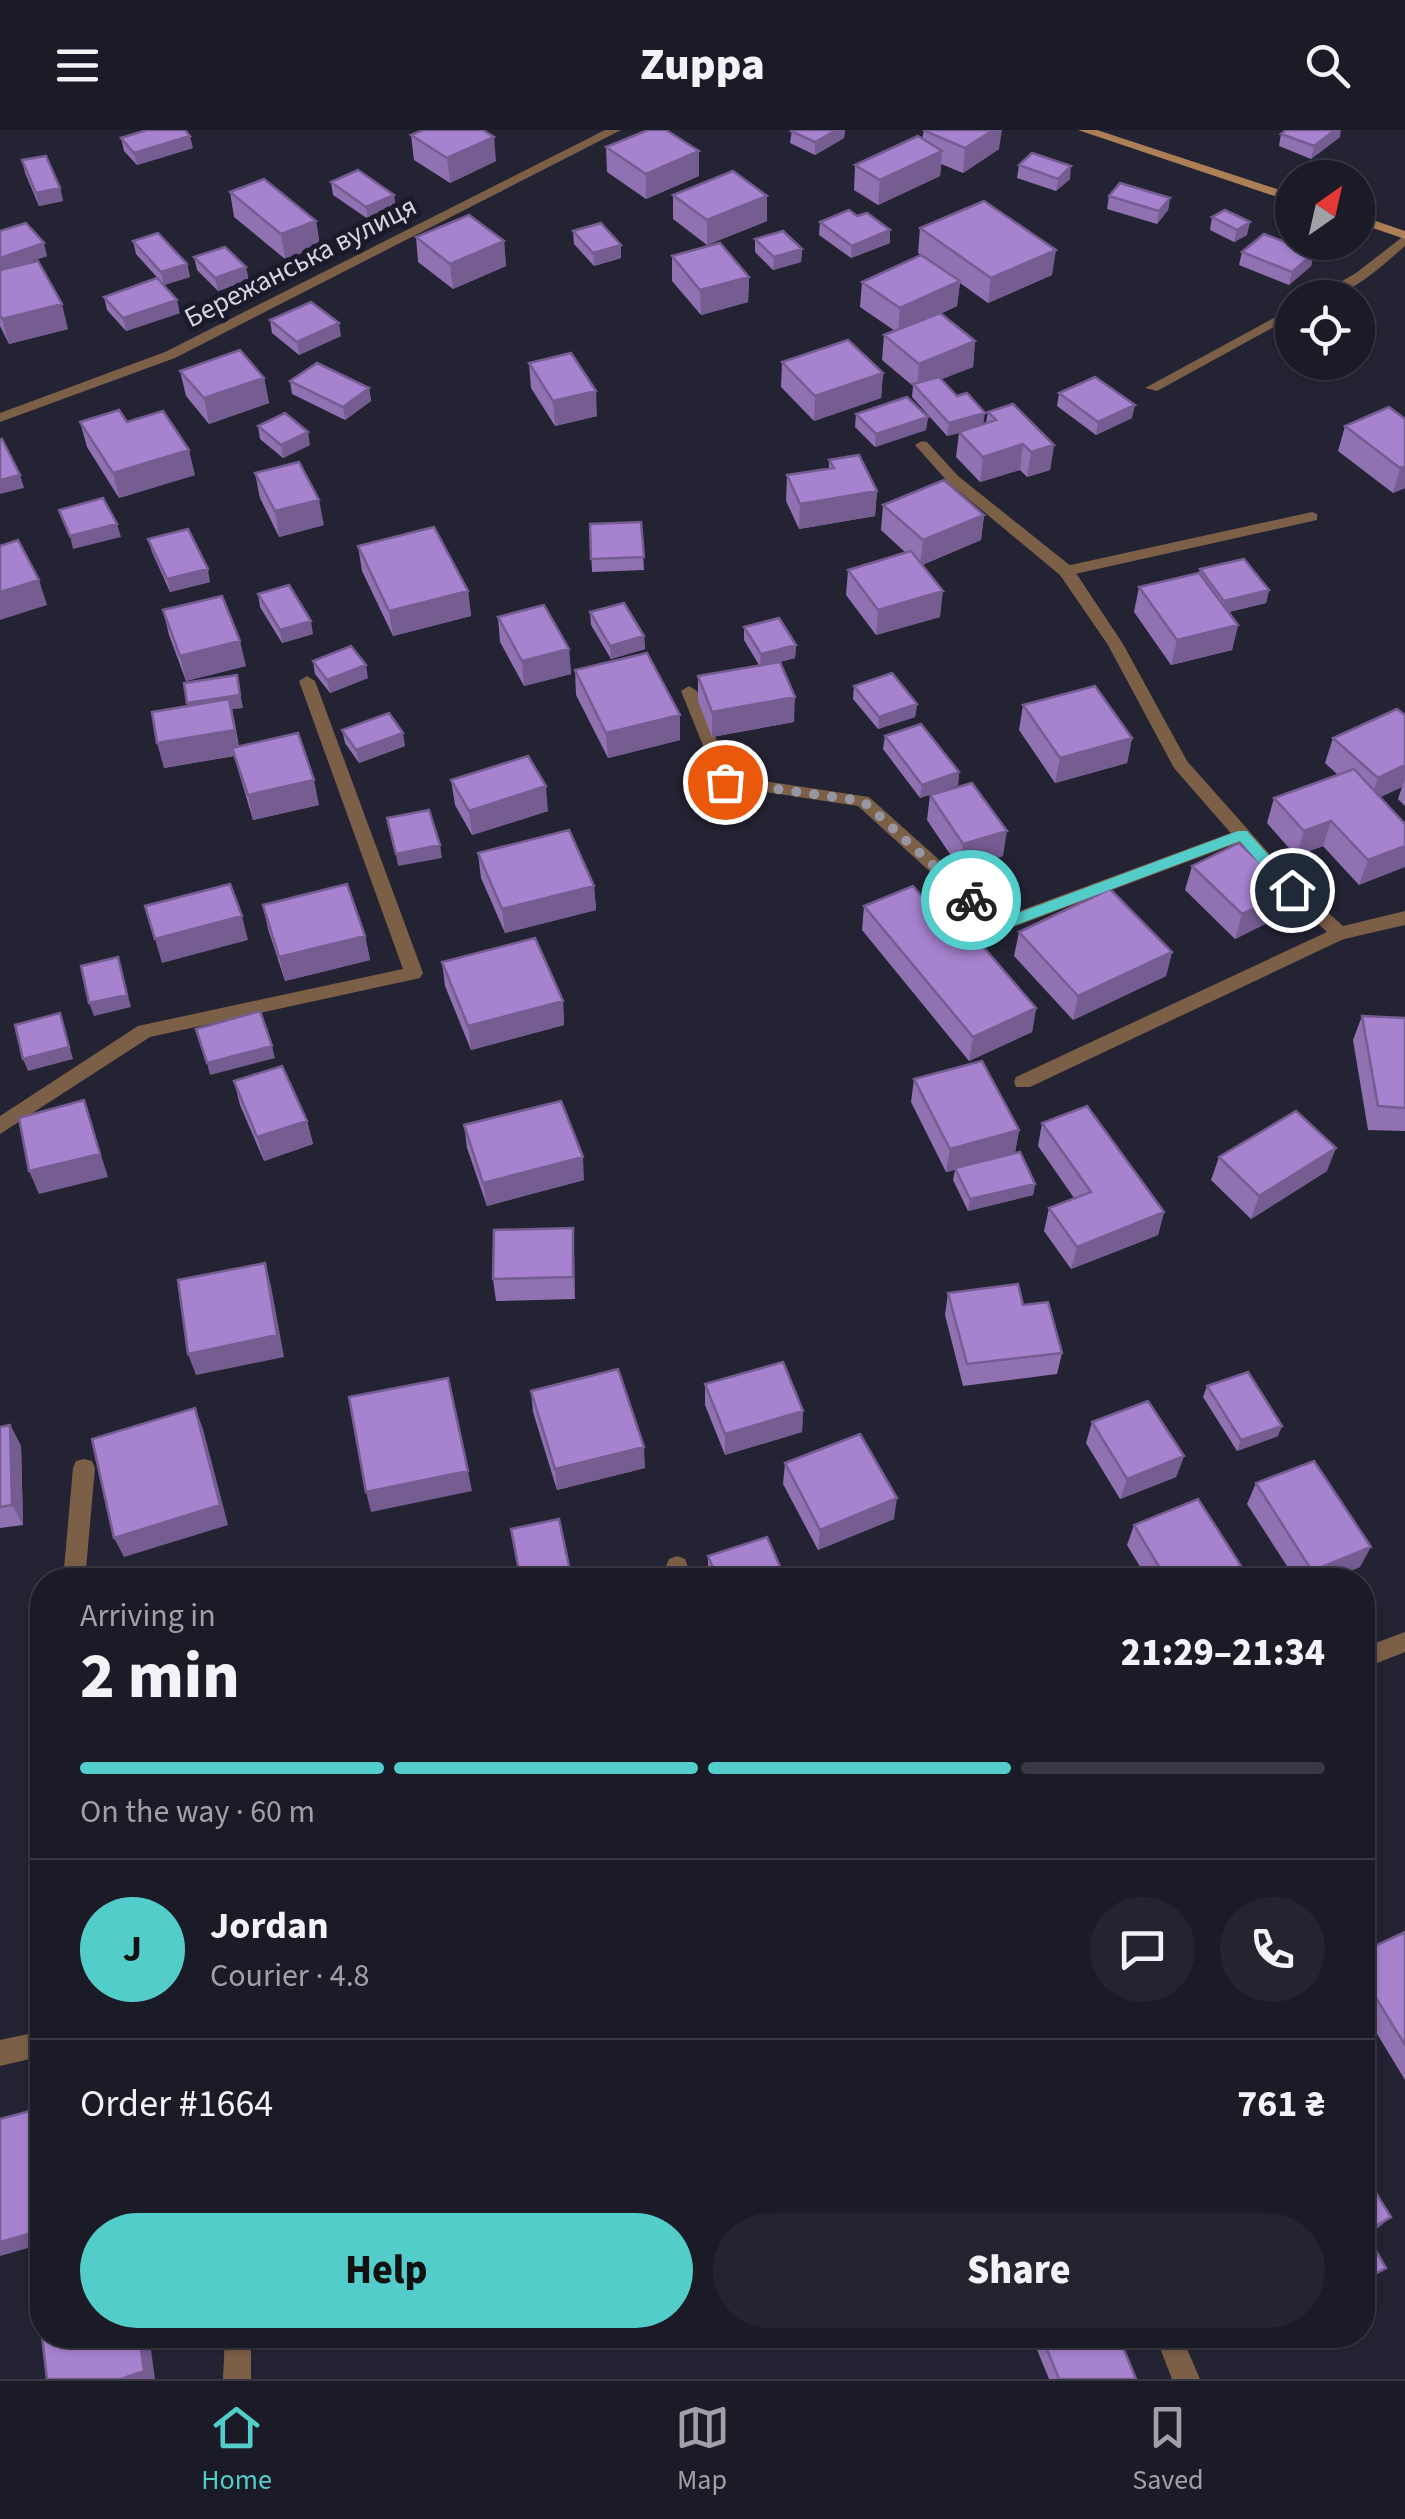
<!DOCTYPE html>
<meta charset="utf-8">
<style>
body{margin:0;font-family:"Source Sans 3",sans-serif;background:#24232f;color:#f1f3f6;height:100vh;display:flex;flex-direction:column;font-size:38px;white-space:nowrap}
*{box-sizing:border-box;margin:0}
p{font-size:32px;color:#a0a1a7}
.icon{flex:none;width:55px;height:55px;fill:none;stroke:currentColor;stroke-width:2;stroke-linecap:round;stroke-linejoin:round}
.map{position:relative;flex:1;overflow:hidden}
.details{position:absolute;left:30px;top:1438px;width:1345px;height:780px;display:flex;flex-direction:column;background:#1b1a27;border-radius:40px;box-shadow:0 2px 8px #0004,0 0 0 2px #393844}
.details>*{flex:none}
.needle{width:65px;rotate:34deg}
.fabs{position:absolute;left:1275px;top:30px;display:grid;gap:20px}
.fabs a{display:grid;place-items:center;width:100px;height:100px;border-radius:50%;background:#1b1a27;box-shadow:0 2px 8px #0004,0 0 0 2px #393844;font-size:50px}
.pin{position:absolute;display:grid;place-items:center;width:85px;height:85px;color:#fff;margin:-42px;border:5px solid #fff;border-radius:50%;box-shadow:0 2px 10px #0007}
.courier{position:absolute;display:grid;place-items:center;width:100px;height:100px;margin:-50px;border:8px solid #53cdca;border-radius:50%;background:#fff;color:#222;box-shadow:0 2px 12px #0007}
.head em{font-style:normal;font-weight:800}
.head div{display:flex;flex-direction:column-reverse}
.head{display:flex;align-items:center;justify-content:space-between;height:170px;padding:0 50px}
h1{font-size:65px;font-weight:800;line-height:75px}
.bar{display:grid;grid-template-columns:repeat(4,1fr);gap:15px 10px;align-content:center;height:120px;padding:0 50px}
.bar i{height:12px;border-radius:8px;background:#393844}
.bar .on{background:#53cdca}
.bar p{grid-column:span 4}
.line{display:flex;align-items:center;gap:25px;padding:0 50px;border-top:2px solid #393844}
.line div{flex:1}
.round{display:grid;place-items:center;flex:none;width:105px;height:105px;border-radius:52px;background:#24232f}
.cta{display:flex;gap:20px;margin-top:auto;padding:20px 50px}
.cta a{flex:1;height:115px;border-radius:60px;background:#53cdca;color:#111;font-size:40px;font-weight:800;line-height:115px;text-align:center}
.cta a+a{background:#24232f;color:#f1f3f6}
header{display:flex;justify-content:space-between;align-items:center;height:130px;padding:0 50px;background:#1b1a27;font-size:45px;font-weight:800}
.tabs{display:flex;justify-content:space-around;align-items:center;height:140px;border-top:2px solid #393844;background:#1b1a27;font-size:28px;color:#a0a1a7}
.tabs a{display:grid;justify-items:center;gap:5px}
.tabs .on{color:#53cdca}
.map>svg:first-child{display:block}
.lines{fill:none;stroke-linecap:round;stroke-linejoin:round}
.lane{fill:#7c5f47;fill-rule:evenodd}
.street{fill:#7c5f47;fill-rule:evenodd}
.secondary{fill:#ad7f57;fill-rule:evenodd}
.wall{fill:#9071b2}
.shaded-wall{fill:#755c91}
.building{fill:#a783cf;stroke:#755c91;stroke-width:2.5}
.route{fill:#53cdca}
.done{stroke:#9796a4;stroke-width:10;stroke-dasharray:0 18}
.labels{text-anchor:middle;stroke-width:10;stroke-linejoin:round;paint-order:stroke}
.far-street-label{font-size:28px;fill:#d5d4e0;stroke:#1b1a2a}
</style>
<header><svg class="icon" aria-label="menu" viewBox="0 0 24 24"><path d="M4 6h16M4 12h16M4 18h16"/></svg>Zuppa<svg class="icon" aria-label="search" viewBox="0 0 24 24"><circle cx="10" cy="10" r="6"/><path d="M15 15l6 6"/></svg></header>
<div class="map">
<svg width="1405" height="2249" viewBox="0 0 1405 2249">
<rect width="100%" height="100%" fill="#242334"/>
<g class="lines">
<!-- lane -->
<path class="lane" d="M1405,105V116C1378,139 1350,168 1313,168L1356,143Z
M1292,178V187L1157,261L1145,258Z
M1312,382L1317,384V390L1066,446L1058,441L1066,436Z
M689,556L697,561L731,646L869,667L1003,787L1236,701H1248L1251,705L1248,709L1000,802L994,800L858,676L719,655L681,561Z
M1340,796L1349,803L1346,808L1030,957H1016L1014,952L1016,947Z
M84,1329L92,1331L95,1338L85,1450H63L73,1338L76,1331Z
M677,1426L685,1429L693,1450H671L666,1436L669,1429Z"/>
<!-- street -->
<path class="street" d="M605,0H621L175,228L0,292V283L165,222Z
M922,311L927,312L958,346L1072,437L1123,514L1187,631L1297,755L1343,796L1405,781V795L1340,810L1334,808L1285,765L1174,638L1108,515L1060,445L948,352L915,315Z
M307,546L315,551L423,843L420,848L150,907L0,1004V986L138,896L403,839L299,551Z
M1405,1502V1522L1362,1539V1518Z
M42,1901V1926L0,1936V1910Z
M225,2205H251V2249H223Z
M1155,2205H1181L1200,2249H1172Z"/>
<!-- secondary -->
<path class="secondary" d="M1078,0H1097L1292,64V72Z
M1358,85L1405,101V109L1358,93Z"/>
</g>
<!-- wall -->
<path class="wall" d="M792,0H845L844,8L815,25L790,13Z
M924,0L999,19L963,43L941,34L940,46L878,75L854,60L855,35L922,9Z
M1281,4L1340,7L1311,29L1279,16Z
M411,5L496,31L450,53L414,30Z
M121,8L193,18L137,35L124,21Z
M606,17L699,21V46L646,69L607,42Z
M22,30L60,58L63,71L39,76L25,43Z
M1019,35L1070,49L1056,61L1017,48Z
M331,52L396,77L368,89L333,65Z
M230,62L316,91L320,116L285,129L234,87Z
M673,65L767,91L707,115L673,89Z
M1109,66L1170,68L1168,80L1157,94L1107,79Z
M1212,87L1247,105L1234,112L1210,100Z
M820,92L890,113L851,128L819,105Z
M920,98L1052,145L988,173L960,153L957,176L940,184L975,211L973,237L941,249L983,294L986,293L988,282L1054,315L1050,340L1027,347L1020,340L980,352L956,327L959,303L947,306L912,267L913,256L882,230L884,205L895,201L860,177L862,152L921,125L918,123Z
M0,101L47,126L23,134L68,199L9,214L0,196Z
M573,101L621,115V128L594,136L574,114Z
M416,107L504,111L506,136L453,159L418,132Z
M755,109L802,119L801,132L773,140L755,122Z
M133,111L187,134L190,147L164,155L136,124Z
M1242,122L1314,123L1311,136L1289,155L1239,135Z
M672,126L749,147L748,172L701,185L672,151Z
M194,127L249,150L218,161L197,140Z
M104,167L180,183L126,201L107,180Z
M270,190L341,206L299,225L272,203Z
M782,232L883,243L881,268L814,291L781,257Z
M529,233L597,286L555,296L531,258Z
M180,241L264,248L269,273L209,294L186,266Z
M290,251L369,258L371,271L345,290L292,264Z
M1059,263L1132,288L1096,305L1057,276Z
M856,284L928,287L926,300L875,317L855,297Z
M1405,289V358L1393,363L1338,321L1345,296Z
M80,292L195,345L119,368L87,317Z
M258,296L310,315L283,328L260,309Z
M829,330L877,361L875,386L799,399L786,371L787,345L829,339Z
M255,343L324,395L279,407L260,368Z
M883,375L984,385L981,410L922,435L940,487L876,505L846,465L848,440L906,423L881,400Z
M641,392L644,440L592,442L590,394Z
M148,409L210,452L170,462L152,422Z
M358,416L468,461L471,486L393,506L362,441Z
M1200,439L1269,460L1266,473L1229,482L1238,495L1232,520L1171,535L1134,482L1139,457L1199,443Z
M258,464L313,504L282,513L260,477Z
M163,480L246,536L186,551L169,505Z
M590,482L644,506L645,519L611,529L591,495Z
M498,487L569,519L571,544L524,556L500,512Z
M744,497L796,515L795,528L780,532L794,592L712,607L698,571V546L759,535L744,510Z
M313,531L368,548L330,563L315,544Z
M575,540L680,585V610L608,628L576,565Z
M854,556L917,574L915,587L878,599L853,569Z
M1023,575L1132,608L1127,633L1055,653L1019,600Z
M188,576L243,578L232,579L239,616L319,675L253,690L234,626L164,638Z
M1405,585V676L1398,669L1402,657L1380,667L1405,694L1359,755L1323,716L1296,726L1267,693L1274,668L1338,645L1325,633L1333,608Z
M342,600L405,616L359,633L345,613Z
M885,606L959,642L958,655L920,668L883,619Z
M451,650L548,681L472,705L455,675Z
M930,665L1003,726L960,739L927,690Z
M478,723L594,756L596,780L505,803L481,748Z
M1192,736L1283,785L1235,809L1185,760Z
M263,775L365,806L370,830L285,851L268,799Z
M864,776L935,781L1036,878L1032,902L969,931L862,800Z
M1019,802L1172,822L1166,846L1073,890L1014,826Z
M442,832L563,871L564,895L471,920L445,856Z
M1362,886L1405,888V1001L1368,1000L1353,910Z
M914,949L1019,1000L1015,1023L1035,1054L1033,1065L968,1081L953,1050L955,1040L946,1042L911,972Z
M234,951L307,991L313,1014L264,1031L240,975Z
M1042,993L1164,1082L1158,1105L1071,1139L1044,1101L1049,1078L1074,1068L1038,1016Z
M464,995L584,1050L487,1076L467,1018Z
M1219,1027L1327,1041L1251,1089L1211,1050Z
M574,1120L575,1169L496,1171L493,1149Z
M948,1163L1062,1223L1057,1244L963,1256L945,1185Z
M705,1254L803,1281L802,1302L725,1325L705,1275Z
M1207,1256L1278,1306L1237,1321L1203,1267Z
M531,1261L645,1338L557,1360L533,1282Z
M1092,1292L1184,1326L1176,1347L1120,1369L1086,1313Z
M10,1295L21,1316L23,1395L0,1398V1297Z
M785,1333L894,1389L818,1420L783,1354Z
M1256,1353L1360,1437L1328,1450H1296L1247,1374Z
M1134,1395L1250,1450H1148L1127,1415Z
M708,1426L786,1450H709L708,1445Z
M1405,1802V1950L1362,1879V1822Z
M1031,2205H1118L1136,2249H1049Z"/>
<!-- shaded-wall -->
<path class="shaded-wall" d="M837,0H845L844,8L815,25V12Z
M993,0H1002L999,19L963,43L965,18Z
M1335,0H1341L1340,7L1311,29L1314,16Z
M190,6L193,18L137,35L134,23Z
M494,7L496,31L450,53L447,28Z
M699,21V46L646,69V44Z
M942,21L940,46L878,75L880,50Z
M1071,36L1070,49L1056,61L1058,49Z
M60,58L63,71L39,76L36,63Z
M394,65L396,77L368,89L366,77Z
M767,66V91L707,115V90Z
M1170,68L1168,80L1157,94L1159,81Z
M316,91L320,116L285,129L281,104Z
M1250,92L1247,105L1234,112L1237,100Z
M890,100V113L851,128L852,116Z
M504,111L506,136L453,159L450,134Z
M44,113L47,126L0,142V128Z
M621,115V128L594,136L593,123Z
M802,119L801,132L773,140L774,127Z
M1056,120L1052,145L988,173L991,148Z
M1314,123L1311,136L1289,155L1292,142Z
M187,134L190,147L164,155L161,142Z
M246,137L249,150L218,161L215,148Z
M749,147L748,172L701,185L700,160Z
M960,151L957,176L898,203L900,178Z
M177,170L180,183L126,201L123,188Z
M62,174L68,199L9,214L2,189Z
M339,193L341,206L299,225L297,212Z
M975,211L973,237L917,259L919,234Z
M883,243L881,268L814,291L815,266Z
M264,248L269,273L209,294L204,268Z
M369,258L371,271L345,290L343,277Z
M596,261L597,286L555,296L553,271Z
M1135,275L1132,288L1096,305L1098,292Z
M985,283L983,296L947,306L949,293Z
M928,287L926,300L875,317L876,304Z
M308,302L310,315L283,328L281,315Z
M1023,314L1020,340L980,352L983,327Z
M1054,315L1050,340L1027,347L1031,322Z
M189,320L195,345L119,368L113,343Z
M1405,336V358L1393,363L1400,338Z
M20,345L24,358L0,364V350Z
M877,361L875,386L799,399L800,374Z
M319,370L324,395L279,407L275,381Z
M984,385L981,410L920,436L923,410Z
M117,394L121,407L73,419L70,406Z
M208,439L210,452L170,462L167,449Z
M39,450L47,475L0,490V462Z
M1269,460L1266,473L1221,484L1224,471Z
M468,461L471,486L393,506L389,481Z
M943,461L940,487L876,505L878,480Z
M311,491L313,504L282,513L280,500Z
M1238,495L1232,520L1171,535L1177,510Z
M644,506L645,519L611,529L610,516Z
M240,511L246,536L186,551L180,526Z
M796,515L795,528L760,537L761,524Z
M569,519L571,544L524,556L522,531Z
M366,535L368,548L330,563L327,550Z
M237,545L243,578L232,579L240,625L164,638L157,613L191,586L187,573Z
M795,567L794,592L712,607V582Z
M917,574L915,587L878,599L879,587Z
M680,585V610L608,628L606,603Z
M403,603L405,616L359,633L356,620Z
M1132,608L1127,633L1055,653L1060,628Z
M1405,635V649L1402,657L1370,672L1378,648Z
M959,642L958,655L920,668L922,655Z
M314,650L319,675L253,690L248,665Z
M546,656L548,681L472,705L469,681Z
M1331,691L1323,716L1296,726L1304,701Z
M1007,701L1003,726L960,739L963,714Z
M440,715L442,728L398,736L396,724Z
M1405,716V737L1359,755L1368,730Z
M594,756L596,780L505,803L502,779Z
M1291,761L1283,785L1235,809L1242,784Z
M242,786L248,810L162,833L155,809Z
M365,806L370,830L285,851L279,827Z
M1172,822L1166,846L1073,890L1078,866Z
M118,827L131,877L94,886L89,873Z
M563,871L564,895L471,920L468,896Z
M1036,878L1032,902L969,931L973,907Z
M60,883L73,929L28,941L23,929Z
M272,916L275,928L210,945L207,933Z
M84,970L108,1047L39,1064L29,1041Z
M307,991L313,1014L264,1031L257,1007Z
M1019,1000L1015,1023L946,1042L950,1019Z
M1336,1018L1327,1041L1251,1089L1259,1066Z
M583,1027L584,1050L487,1076L483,1053Z
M1035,1054L1033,1065L968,1081L970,1069Z
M1164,1082L1158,1105L1071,1139L1077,1117Z
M573,1098L574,1120L575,1169L573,1147Z
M265,1133L271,1156L284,1227L196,1245L188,1224Z
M195,1278L203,1299L228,1395L124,1427L114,1408Z
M803,1281L802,1302L725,1325V1304Z
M10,1295L21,1316L23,1395L12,1375Z
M1282,1296L1278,1306L1237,1321L1241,1310Z
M644,1317L645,1338L557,1360L555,1339Z
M1184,1326L1176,1347L1120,1369L1127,1349Z
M468,1341L472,1361L371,1382L366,1362Z
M897,1368L894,1389L818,1420L820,1400Z
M1371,1417L1360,1437L1328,1450H1307L1312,1441Z
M37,1979L42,1984V2031Z
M1391,2087L1378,2098L1362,2106V2104Z
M42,2100V2114L0,2126V2112Z
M139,2205H149L155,2249H121Z"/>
<!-- building -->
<path class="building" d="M147,0H185L190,6L134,23L121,8Z
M423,0H483L494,7L447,28L411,5Z
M648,0H666L699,21L646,44L606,17Z
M792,0H837L815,12L791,1Z
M923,0H993L965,18Z
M1286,0H1335L1314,16L1281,4Z
M918,6L942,21L880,50L855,35Z
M1032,23L1071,36L1058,49L1019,35Z
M46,26L60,58L36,63L22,30Z
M358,40L394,65L366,77L331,52Z
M733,41L767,66L707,90L673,65Z
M264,49L316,91L281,104L230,62Z
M1120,53L1170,68L1159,81L1109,66Z
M984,71L1056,120L991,148L920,98Z
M849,80L857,86L867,83L890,100L852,116L820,92Z
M1225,80L1250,92L1237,100L1212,87Z
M469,85L504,111L450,134L416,107Z
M26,93L44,113L0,128V101Z
M601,93L621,115L593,123L573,101Z
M783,101L802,119L774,127L755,109Z
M158,103L187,134L161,142L133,111Z
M1264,104L1314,123L1292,142L1242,122Z
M720,113L749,147L700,160L672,126Z
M225,117L246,137L215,148L194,127Z
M921,125L960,151L900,178L862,152Z
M38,131L62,174L2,189L0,185V140Z
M157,148L177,170L123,188L104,167Z
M311,172L339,193L297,212L270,190Z
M940,183L975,211L919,234L884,205Z
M848,210L883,243L815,266L782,232Z
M240,220L264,248L204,268L180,241Z
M571,223L596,261L553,271L529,233Z
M317,233L369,258L343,277L290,251Z
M939,247L957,266L967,263L985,283L949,293L913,254Z
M1095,247L1135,275L1098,292L1059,263Z
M907,267L928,287L876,304L856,284Z
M1013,274L1054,315L1031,322L1023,314L983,327L959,302L996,290L988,282Z
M1389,277L1405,289V336L1400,338L1345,296Z
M119,280L127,292L163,281L189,320L113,343L80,292Z
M285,283L308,302L281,315L258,296Z
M2,309L20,345L0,350V310Z
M859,325L877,361L800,374L787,345L834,338L829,330Z
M299,332L319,370L275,381L255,343Z
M944,350L984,385L923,410L883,375Z
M103,368L117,394L70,406L59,380Z
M641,392L644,427L591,429L590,394Z
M434,397L468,461L389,481L358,416Z
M188,399L208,439L167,449L148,409Z
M18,410L39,450L0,462V416Z
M911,421L943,461L878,480L848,440Z
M1244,429L1269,460L1224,471L1200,439Z
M1199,443L1238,495L1177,510L1139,457Z
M289,455L311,491L280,500L258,464Z
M222,466L240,511L180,526L163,480Z
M624,473L644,506L610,516L590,482Z
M544,475L569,519L522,531L498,487Z
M779,488L796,515L761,524L744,497Z
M351,516L366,535L327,550L313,531Z
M647,523L680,585L606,603L575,540Z
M780,532L795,567L712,582L698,546Z
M892,543L917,574L879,587L854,556Z
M237,545L240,565L187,573L184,553Z
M1095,556L1132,608L1060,628L1023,575Z
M229,569L235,600L157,613L152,582Z
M1397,579L1405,585V635L1378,648L1333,608Z
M389,583L403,603L356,620L342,600Z
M921,594L959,642L922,655L885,606Z
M298,603L314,650L248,665L232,618Z
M528,626L546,656L469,681L451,650Z
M1354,639L1405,694V716L1368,730L1331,691L1304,701L1274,668Z
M972,653L1007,701L963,714L930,665Z
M429,680L440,715L396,724L387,688Z
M569,700L594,756L502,779L478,723Z
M1239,713L1291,761L1242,784L1192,736Z
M230,754L242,786L155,809L145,776Z
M347,754L365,806L279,827L263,775Z
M913,756L935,781L948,776L1036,878L973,907L864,776Z
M1110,759L1172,822L1078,866L1019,802Z
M535,808L563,871L468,896L442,832Z
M118,827L127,865L89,873L81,836Z
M260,881L272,916L207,933L196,899Z
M60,883L69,917L23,929L15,895Z
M1362,886L1405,888V978L1378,976Z
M982,931L1019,1000L950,1019L914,949Z
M282,936L307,991L257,1007L234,951Z
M84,970L100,1024L29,1041L19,988Z
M561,971L583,1027L483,1053L464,995Z
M1087,976L1164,1082L1077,1117L1049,1078L1091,1062L1042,993Z
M1296,981L1336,1018L1259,1066L1219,1027Z
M1020,1022L1035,1054L970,1069L955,1038Z
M573,1098V1147L493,1149L494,1100Z
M265,1133L277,1205L188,1224L178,1150Z
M1018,1154L1023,1175L1048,1172L1062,1223L967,1234L948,1163Z
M783,1232L803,1281L725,1304L705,1254Z
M618,1239L644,1317L555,1339L531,1261Z
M1248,1242L1282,1296L1241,1310L1207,1256Z
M448,1248L468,1341L366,1362L349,1267Z
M1148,1271L1184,1326L1127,1349L1092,1292Z
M195,1278L220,1375L114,1408L92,1309Z
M10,1295L12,1375L0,1377V1297Z
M860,1304L897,1368L820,1400L785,1333Z
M1314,1331L1371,1417L1312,1441L1256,1353Z
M1198,1369L1250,1450H1167L1134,1395Z
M559,1389L572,1450H521L511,1399Z
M767,1407L786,1450H718L708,1426Z
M1405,1802V1915L1362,1845V1822Z
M37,1979L42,2031V2100L0,2112V1989Z
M1362,2041L1391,2087L1365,2102L1386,2138L1362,2151Z
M42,2125V2205H139L144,2241L121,2249H47L33,2128Z
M1041,2205H1118L1136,2249H1059Z"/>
<!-- route -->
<path class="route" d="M1238,701H1247L1297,757V764H1286L1240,711L1000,801L964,770L976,766L1002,789Z"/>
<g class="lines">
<!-- done -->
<path class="done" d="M725,652L863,671L971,770"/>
</g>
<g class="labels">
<!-- far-street labels -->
<g class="far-street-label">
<text transform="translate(300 131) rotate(-27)" y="10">Бережанська вулиця</text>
</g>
</g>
</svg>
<div class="fabs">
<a><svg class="needle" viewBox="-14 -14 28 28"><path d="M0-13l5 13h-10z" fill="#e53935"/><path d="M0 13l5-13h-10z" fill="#a0a1a7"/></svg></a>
<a><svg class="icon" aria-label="locate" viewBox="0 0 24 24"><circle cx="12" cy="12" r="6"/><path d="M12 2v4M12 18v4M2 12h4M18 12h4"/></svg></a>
</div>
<div class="pin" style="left:725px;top:652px;background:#ea580c"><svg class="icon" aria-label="bag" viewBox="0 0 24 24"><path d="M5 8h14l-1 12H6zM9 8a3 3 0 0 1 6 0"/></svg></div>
<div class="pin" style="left:1292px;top:760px;background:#1f2937"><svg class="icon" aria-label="home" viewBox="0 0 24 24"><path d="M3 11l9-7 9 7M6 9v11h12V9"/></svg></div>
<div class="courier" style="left:971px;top:770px"><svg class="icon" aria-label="bike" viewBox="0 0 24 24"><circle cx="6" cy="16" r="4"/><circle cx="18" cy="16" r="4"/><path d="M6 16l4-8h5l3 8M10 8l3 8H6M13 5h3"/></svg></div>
<section class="details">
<div class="head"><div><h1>2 min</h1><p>Arriving in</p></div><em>21:29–21:34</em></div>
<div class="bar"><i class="on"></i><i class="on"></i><i class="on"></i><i></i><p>On the way · 60 m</p></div>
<div class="line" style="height:180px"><b class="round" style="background:#53cdca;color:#111">J</b><div><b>Jordan</b><p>Courier · 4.8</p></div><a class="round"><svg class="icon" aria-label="chat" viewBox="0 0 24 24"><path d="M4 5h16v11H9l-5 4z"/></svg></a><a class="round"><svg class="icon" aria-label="phone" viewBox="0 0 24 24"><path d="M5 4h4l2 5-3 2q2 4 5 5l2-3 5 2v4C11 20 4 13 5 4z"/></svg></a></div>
<div class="line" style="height:130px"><div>Order #1664</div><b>761 ₴</b></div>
<div class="cta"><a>Help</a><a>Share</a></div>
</section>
</div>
<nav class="tabs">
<a class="on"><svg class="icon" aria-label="home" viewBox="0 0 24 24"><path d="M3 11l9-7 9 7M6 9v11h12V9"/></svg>Home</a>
<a><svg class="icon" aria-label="map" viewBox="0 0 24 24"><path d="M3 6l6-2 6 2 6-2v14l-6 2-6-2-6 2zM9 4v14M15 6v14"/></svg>Map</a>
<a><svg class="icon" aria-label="saved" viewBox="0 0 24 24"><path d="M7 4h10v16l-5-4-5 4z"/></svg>Saved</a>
</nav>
